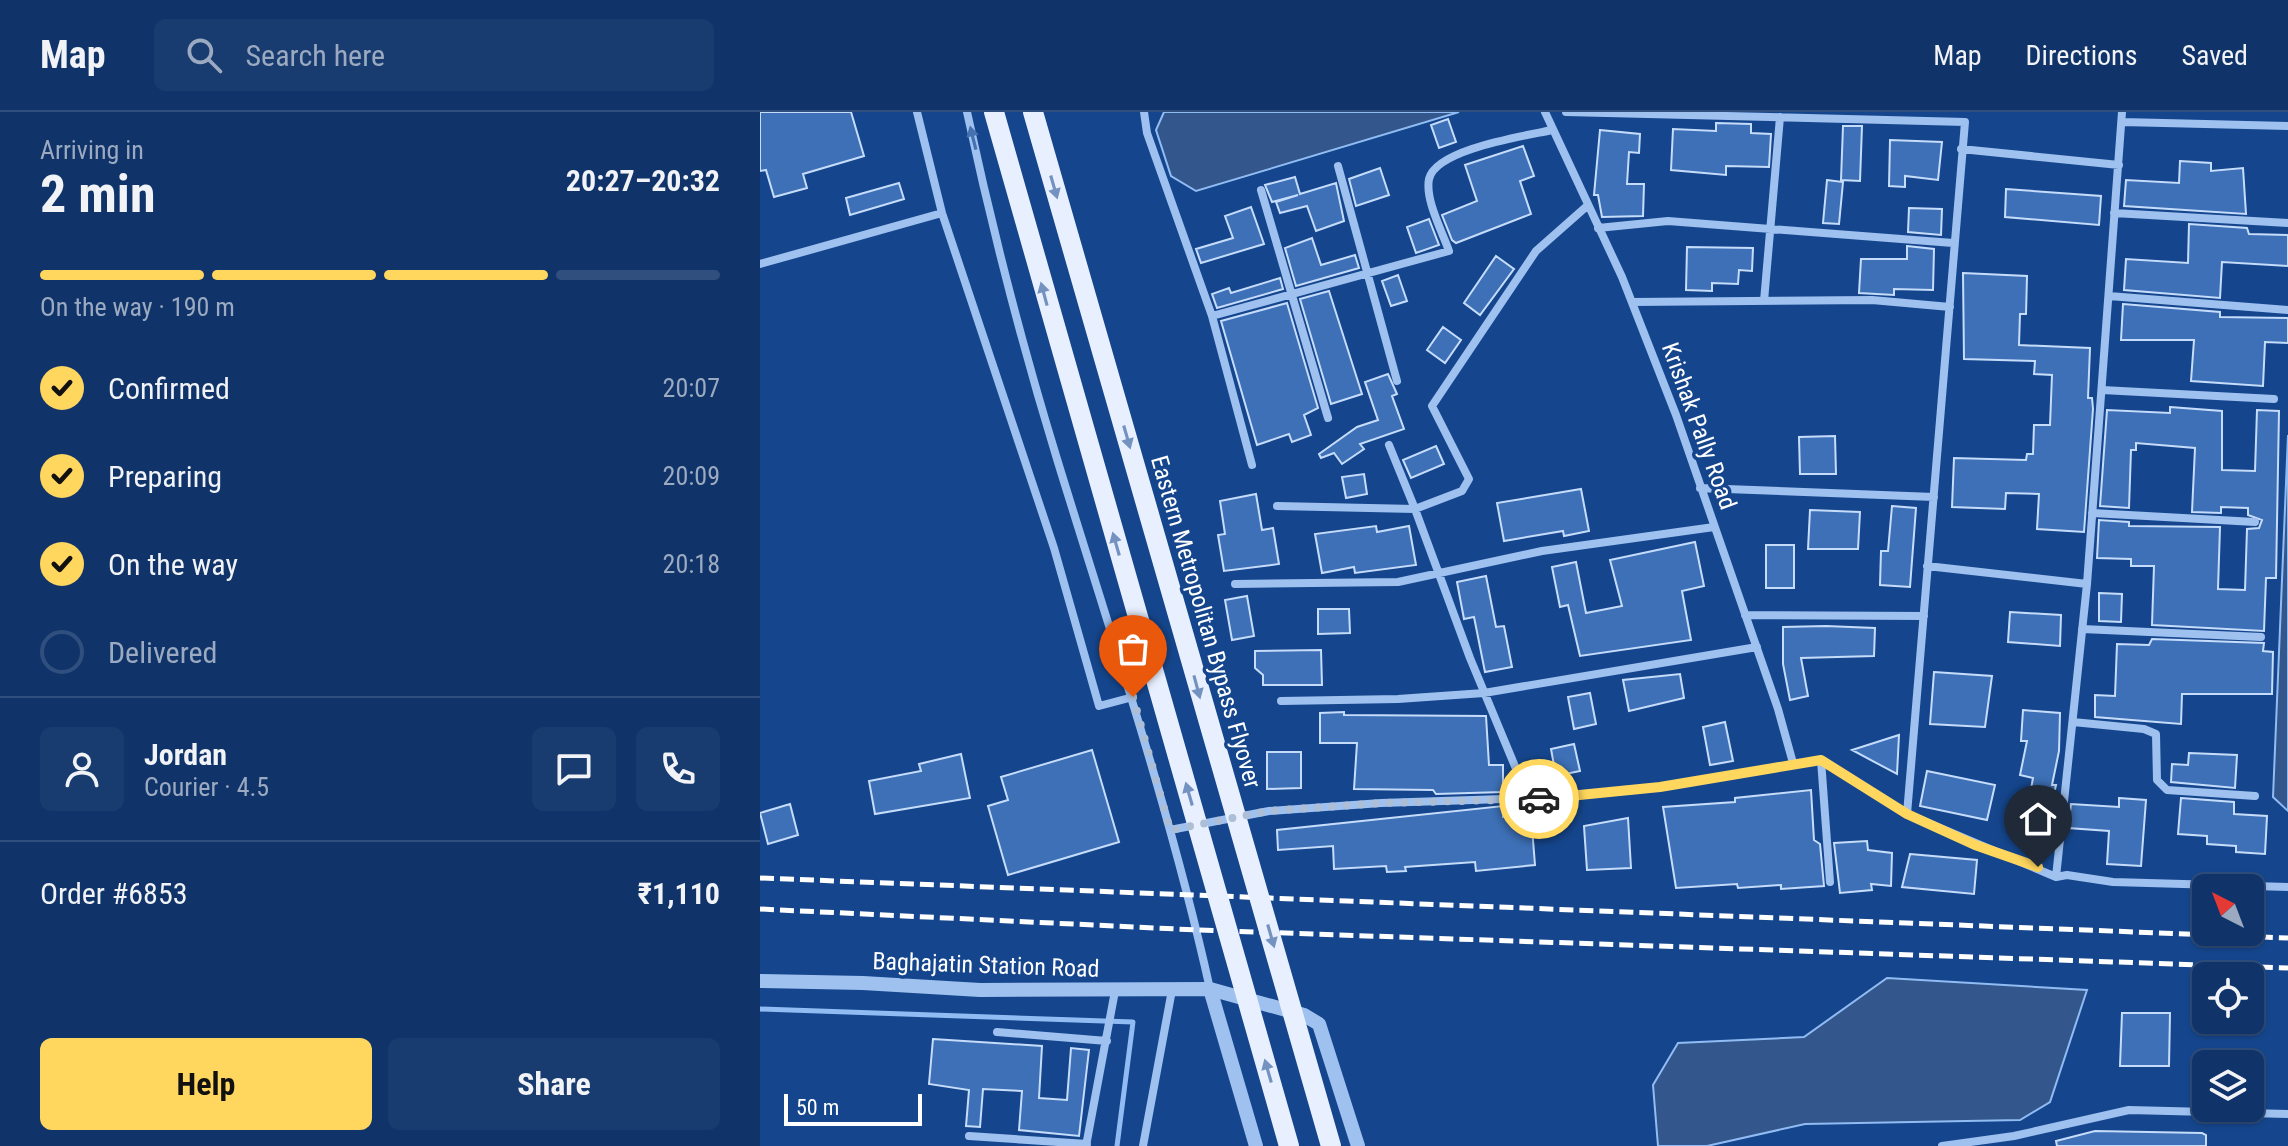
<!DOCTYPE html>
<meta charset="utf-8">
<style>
body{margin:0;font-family:"Roboto Condensed",sans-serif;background:#193c70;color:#f1f3f6;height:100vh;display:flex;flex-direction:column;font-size:30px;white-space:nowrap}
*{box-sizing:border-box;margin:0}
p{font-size:26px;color:#9caac1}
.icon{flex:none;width:44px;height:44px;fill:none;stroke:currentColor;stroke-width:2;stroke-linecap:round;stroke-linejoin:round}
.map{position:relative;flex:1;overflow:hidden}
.drawer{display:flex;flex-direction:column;background:#10346a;width:760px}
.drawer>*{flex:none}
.needle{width:52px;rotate:318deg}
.fabs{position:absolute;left:1432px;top:762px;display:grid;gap:16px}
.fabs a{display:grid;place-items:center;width:72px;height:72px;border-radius:12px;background:#10346a;box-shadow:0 2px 6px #0004,0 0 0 2px #304f7e;font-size:40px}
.scale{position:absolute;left:24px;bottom:20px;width:138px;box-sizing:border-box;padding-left:8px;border:4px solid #fff;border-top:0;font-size:22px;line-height:28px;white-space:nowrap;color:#fff;-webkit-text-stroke:6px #15468d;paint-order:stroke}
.pin{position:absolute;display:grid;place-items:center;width:68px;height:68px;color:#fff;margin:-82px -34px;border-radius:50% 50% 50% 0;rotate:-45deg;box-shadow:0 0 8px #0007}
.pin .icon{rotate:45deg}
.courier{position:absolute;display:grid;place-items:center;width:80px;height:80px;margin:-40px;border:6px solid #ffd65e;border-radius:50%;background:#fff;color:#222;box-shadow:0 2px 10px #0007}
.overview em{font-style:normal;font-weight:700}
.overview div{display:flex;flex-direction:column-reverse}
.overview{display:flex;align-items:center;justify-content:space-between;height:136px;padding:0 40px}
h1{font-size:52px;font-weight:700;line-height:60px}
.bar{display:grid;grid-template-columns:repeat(4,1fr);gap:12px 8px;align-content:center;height:96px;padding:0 40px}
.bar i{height:10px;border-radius:6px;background:#304f7e}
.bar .active{background:#ffd65e}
.bar p{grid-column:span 4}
.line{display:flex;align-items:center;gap:20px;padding:0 40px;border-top:2px solid #304f7e}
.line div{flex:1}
.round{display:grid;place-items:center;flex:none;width:84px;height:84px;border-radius:12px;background:#193c70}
ol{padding:0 40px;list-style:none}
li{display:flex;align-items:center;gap:24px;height:88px}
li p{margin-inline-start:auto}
li .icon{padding:8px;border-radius:50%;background:#ffd65e;color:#111;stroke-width:4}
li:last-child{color:#9caac1}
li i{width:44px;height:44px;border:4px solid #304f7e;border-radius:50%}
.action{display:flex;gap:16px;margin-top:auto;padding:16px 40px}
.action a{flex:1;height:92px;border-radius:12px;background:#ffd65e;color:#111;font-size:32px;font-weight:700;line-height:92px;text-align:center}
.action a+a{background:#193c70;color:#f1f3f6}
header{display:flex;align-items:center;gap:48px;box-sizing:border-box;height:112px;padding:0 40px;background:#10346a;border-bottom:2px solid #304f7e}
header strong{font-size:38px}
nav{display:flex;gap:44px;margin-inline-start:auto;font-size:28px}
.search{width:560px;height:72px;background:#193c70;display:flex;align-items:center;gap:20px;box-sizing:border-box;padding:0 28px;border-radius:12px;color:#9caac1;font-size:30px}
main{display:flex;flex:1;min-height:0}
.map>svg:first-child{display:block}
.water{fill:#33578c;stroke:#91bcf3;stroke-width:2}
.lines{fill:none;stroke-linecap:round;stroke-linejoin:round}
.stream{stroke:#91bcf3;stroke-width:5}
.building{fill:#3d70b6;stroke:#c6dcfb;stroke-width:2}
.minor{stroke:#9fc1f0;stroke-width:8}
.tertiary{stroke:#9fc1f0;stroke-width:14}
.rail{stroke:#fff;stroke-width:5;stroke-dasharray:14 6;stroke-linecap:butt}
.primary-bridge{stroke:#e8f0ff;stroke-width:20}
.oneway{fill:#4571b0}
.oneway2{fill:#7492c0}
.done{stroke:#adbed7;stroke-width:8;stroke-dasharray:0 14.4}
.route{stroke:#ffd65e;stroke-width:10}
.labels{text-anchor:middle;stroke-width:7;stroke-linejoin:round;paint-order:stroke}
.street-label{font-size:24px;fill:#fff;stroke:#15468d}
</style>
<header>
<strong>Map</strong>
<div class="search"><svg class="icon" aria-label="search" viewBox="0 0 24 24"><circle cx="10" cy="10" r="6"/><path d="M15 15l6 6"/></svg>Search here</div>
<nav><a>Map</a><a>Directions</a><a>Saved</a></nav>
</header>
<main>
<section class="drawer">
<div class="overview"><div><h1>2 min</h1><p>Arriving in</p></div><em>20:27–20:32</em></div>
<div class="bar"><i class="active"></i><i class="active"></i><i class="active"></i><i></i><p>On the way · 190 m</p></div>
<ol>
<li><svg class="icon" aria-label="check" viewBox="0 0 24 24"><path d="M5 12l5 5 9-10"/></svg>Confirmed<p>20:07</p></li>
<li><svg class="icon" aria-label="check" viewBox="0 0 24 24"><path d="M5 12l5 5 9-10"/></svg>Preparing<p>20:09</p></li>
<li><svg class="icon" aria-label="check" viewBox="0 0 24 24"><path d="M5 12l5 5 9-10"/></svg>On the way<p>20:18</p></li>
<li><i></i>Delivered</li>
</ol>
<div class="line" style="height:144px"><a class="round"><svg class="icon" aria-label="person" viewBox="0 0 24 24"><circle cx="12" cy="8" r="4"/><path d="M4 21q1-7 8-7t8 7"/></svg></a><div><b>Jordan</b><p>Courier · 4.5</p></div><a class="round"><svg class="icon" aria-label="chat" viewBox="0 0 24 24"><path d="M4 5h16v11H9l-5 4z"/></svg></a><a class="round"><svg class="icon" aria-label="phone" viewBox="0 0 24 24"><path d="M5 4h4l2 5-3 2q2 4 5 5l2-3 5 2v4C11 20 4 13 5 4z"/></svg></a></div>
<div class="line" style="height:104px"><div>Order #6853</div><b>₹1,110</b></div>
<div class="action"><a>Help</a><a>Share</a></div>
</section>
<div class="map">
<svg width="1528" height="1034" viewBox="0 0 1528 1034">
<rect width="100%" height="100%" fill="#15468d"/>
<!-- water -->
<path class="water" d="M404,0H699L436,79L411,64L396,18Z
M1528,323V699L1513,685Z
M1127,866L1327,878L1290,990L1260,1008L1045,1012L947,1034H898L893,973L918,931L1044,925Z"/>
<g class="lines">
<!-- stream -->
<path class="stream" d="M0,897L373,910L357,1034"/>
</g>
<!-- building -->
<path class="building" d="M0,0H91L104,44L43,62L47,76L14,85L6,58L0,59Z
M688,7L696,30L679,36L671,13Z
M956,11L991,12V21L1011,22L1009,55L966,54V63L911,58L913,17L956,19Z
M1083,14H1102L1100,69L1081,68Z
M840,18L880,22L879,41L869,40L867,72H884L883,104L842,105L838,83H834Z
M1130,28L1182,30L1178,68L1145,64V75L1129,74Z
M763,34L774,64L760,69L771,102L696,131L692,128L682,103L717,89L705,53Z
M1420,49L1451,51V59L1483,56L1486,102L1364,94L1366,68L1419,71Z
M620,56L629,83L596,94L589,67Z
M535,65L540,82L576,71L584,109L556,119L547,94L520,101L516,90L538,83L512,90L505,73Z
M1067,68L1083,70L1079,112L1063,111Z
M139,71L144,87L90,103L86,86Z
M1246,77L1341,84L1339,113L1245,105Z
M491,95L504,132L441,151L436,137L473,126L465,104Z
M1149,96L1182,97L1181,123L1148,120Z
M669,107L679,133L656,141L647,115Z
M1429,112L1487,116L1489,122L1528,123V154L1462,150L1460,186L1364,178L1366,147L1428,151Z
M552,126L561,153L595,143L599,156L536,174L525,136Z
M1147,134L1174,137L1173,178L1134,177V183L1099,181L1101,147H1147Z
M927,135L993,136L992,159L979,158L978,172L952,171V179L926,178Z
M736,144L754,157L720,203L704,191Z
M1203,161L1267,164L1266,202H1260L1259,233L1330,236L1328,286H1332L1333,297L1324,420L1277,417L1279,382L1246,381L1245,397L1192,395L1194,346L1266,348L1267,342H1273L1274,313H1290L1292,263L1274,262L1275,249L1204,247Z
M638,163L647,189L631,194L622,169Z
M520,166L523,177L457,196L452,182L469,176L471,181Z
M569,179L602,282L571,292L540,187Z
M527,191L558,296L544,303L551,323L532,330L529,322L497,333L461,209Z
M1363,192L1460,200V205L1528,206V231L1505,230L1503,274L1431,269L1434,228H1361Z
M683,215L701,228L685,251L667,238Z
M628,262L637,282L632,284L644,317L600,332L604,337L582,352L574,341L561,346L559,342L597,315L618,308L605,270Z
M1410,295L1462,299V358L1495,359L1497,298L1519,299L1516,466H1506L1504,519L1392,513L1394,454H1371V447L1337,446L1339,408L1369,410V414L1460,415L1458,477L1485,478L1487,417L1499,416L1502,408L1488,403V396L1461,395V401L1432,400L1435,336L1376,331V338H1371L1369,396L1340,394L1347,298L1410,301Z
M1075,324L1076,362H1040L1039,325Z
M676,334L684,352L651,366L643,348Z
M604,362L607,382L586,386L582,365Z
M821,377L829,419L804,424L803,419L744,429L737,391Z
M496,382L502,418L513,416L519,452L464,459L458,423L465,422L460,389Z
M1132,394L1156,396L1150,475L1120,473L1121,439H1128Z
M1050,398L1100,400L1098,437H1048Z
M616,414L617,420L649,414L656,453L595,461L594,455L562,461L555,422Z
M935,430L944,474L922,479L931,528L820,544L808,493L800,495L792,455L816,450L826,501L862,494L850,448Z
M1006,433H1034V476H1006Z
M726,464L736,515L744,514L752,555L725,560L714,505L704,507L697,470Z
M1339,481L1362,482L1361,510L1339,509Z
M487,484L494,524L472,528L465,488Z
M558,497H589L590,521L558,522Z
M1250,500L1301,503L1300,534L1248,530Z
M1066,514L1115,516L1114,544L1041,546L1048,584L1030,588L1023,552V515Z
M1392,527L1504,531L1503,539L1513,540L1512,582H1422L1421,612L1335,605V583L1355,584L1357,532L1389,533Z
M561,538L562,573H503V563L495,556V539Z
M1174,560L1232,564L1225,615L1170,612Z
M920,562L924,586L869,599L863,568Z
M830,581L836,612L814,617L808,585Z
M1263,598L1300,601L1299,639L1292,673H1296L1292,691H1297L1288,736L1261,731L1273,666L1260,663L1267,629H1261Z
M584,600V603L726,604L729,653H743V680L676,682L673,678L594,677L597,631H560V601Z
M965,610L973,649L950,653L943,615Z
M1139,623L1137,662L1092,638Z
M814,632L820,659L796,664L791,637Z
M332,638L359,730L248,763L228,694L248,688L241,665Z
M507,640H541V676L507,677Z
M1429,641L1477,643L1475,676L1411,670L1412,652L1428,653Z
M201,642L210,686L115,702L109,669L161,659L159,652Z
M1167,659L1235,673L1227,708L1160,694Z
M1051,678L1054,728L1060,732L1064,774L1021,777V773L978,776L977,772L916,776L903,695L975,690V686Z
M1359,686L1386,688L1381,754L1347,752L1349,719L1308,716L1311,692L1359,695Z
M1421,686L1474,690V702L1507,704L1505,742L1476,740V734L1447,732V724L1418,722Z
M30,692L38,723L8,732L0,701Z
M743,694V705L771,703L775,753L716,759L715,750L645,755L646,759L627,760L626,754L574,757L573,734L518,738L517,718Z
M868,706L871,756L827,758L824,714Z
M1107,729L1108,738L1132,741L1131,774L1111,772L1112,778L1080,781L1074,731Z
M1150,742L1217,748L1214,782L1142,775Z
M1362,901H1410L1409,954H1360Z
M173,927L282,934L279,986L307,988L311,936L329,938L319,1024L259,1018L262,979L223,977L220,1015L206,1014L209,978L169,972Z
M1335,1019L1442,1021L1446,1023V1034H1297L1296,1029Z"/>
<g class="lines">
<!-- minor -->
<path class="minor" d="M157,0L182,101L294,436L339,594L373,585
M207,0C232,116 262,233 297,347C351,523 410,697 450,877
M384,0L387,21L452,204L492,353
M785,0L862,165L916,303L1018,597L1033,651
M806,0L1205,10L1147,702
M1362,10L1528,14
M1201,37L1359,53
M578,54L637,269
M501,78L568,306
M1354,101L1528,111
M838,116L908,109L1193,131
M0,152L182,101
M1349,184L1528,198
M1004,189L1020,5
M872,190L1112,188L1190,195
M452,204L689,139C682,119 665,88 669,67C676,37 765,24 792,18
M1342,278L1514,287
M629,333L655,397L702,379L709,367L672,294L776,139L827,94
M940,376L1174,385
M517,394L655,397L710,546L769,688
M1332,401L1495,410
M1167,454L1327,472
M475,472L638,470L782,439L954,415
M985,503L1164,504
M1322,517L1501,525
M521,589L638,587L724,581L997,535
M1313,610L1384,617L1396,622L1397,668L1407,678L1495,684
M1061,648L1070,770
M410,718L509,699L621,691L803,685L900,675L1061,648L1147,702L1296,765L1307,763L1353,770L1528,775
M1296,765L1327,472L1362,0
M237,920L347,929
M209,1024L327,1032
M326,1034L355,879
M383,1034L412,878
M1182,1034L1254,1024L1369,998L1528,1002"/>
<!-- tertiary -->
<path class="tertiary" d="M0,869L103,871L220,878L450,877L544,903L559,912L598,1034
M450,877L496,1034"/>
<!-- rail -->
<path class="rail" d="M0,766L1528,826
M0,797L437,818L1528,856"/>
<!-- primary-bridge -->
<path class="primary-bridge" d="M234,0L529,1034
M273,0L571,1034"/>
</g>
<!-- one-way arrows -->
<defs><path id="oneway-solid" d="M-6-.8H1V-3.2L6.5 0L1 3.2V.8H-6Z" transform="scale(2)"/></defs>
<use class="oneway" href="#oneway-solid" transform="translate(213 26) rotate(-104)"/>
<g class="oneway2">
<use href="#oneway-solid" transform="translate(294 75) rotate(74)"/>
<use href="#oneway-solid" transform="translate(284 182) rotate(-105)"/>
<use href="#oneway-solid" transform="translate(367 325) rotate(74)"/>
<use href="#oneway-solid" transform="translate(356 432) rotate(-106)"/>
<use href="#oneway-solid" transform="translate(437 575) rotate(75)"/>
<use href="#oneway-solid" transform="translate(429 682) rotate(-106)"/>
<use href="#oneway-solid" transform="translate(511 824) rotate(74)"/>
<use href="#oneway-solid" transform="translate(508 959) rotate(-106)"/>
</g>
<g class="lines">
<!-- done -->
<path class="done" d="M373,585L410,718L509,699L621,691L779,687"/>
<!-- route -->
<path class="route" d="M779,687L900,675L1061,648L1147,702L1215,733L1278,755"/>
</g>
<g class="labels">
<!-- street labels -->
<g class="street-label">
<text transform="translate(939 314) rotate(70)" y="8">Krishak Pally Road</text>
<text transform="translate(446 510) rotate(74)" y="8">Eastern Metropolitan Bypass Flyover</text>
<text transform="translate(226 853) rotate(2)" y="8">Baghajatin Station Road</text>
</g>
</g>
</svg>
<div class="fabs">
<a><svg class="needle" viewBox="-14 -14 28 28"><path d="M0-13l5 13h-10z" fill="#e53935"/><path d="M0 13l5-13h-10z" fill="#9caac1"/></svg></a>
<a><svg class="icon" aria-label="locate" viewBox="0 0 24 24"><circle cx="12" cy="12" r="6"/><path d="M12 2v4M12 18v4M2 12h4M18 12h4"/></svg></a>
<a><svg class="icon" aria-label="layers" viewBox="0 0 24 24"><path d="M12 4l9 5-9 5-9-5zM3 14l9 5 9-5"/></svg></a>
</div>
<div class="scale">50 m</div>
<div class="pin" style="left:373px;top:585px;background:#ea580c"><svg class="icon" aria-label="bag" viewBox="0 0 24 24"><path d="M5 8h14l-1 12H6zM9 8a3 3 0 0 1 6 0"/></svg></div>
<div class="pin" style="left:1278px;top:755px;background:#1f2937"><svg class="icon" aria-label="home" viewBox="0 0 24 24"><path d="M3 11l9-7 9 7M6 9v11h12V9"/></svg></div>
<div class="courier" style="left:779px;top:687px"><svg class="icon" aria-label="car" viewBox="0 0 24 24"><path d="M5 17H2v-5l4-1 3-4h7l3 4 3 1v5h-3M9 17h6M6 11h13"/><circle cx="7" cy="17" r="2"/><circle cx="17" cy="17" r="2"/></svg></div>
</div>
</main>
